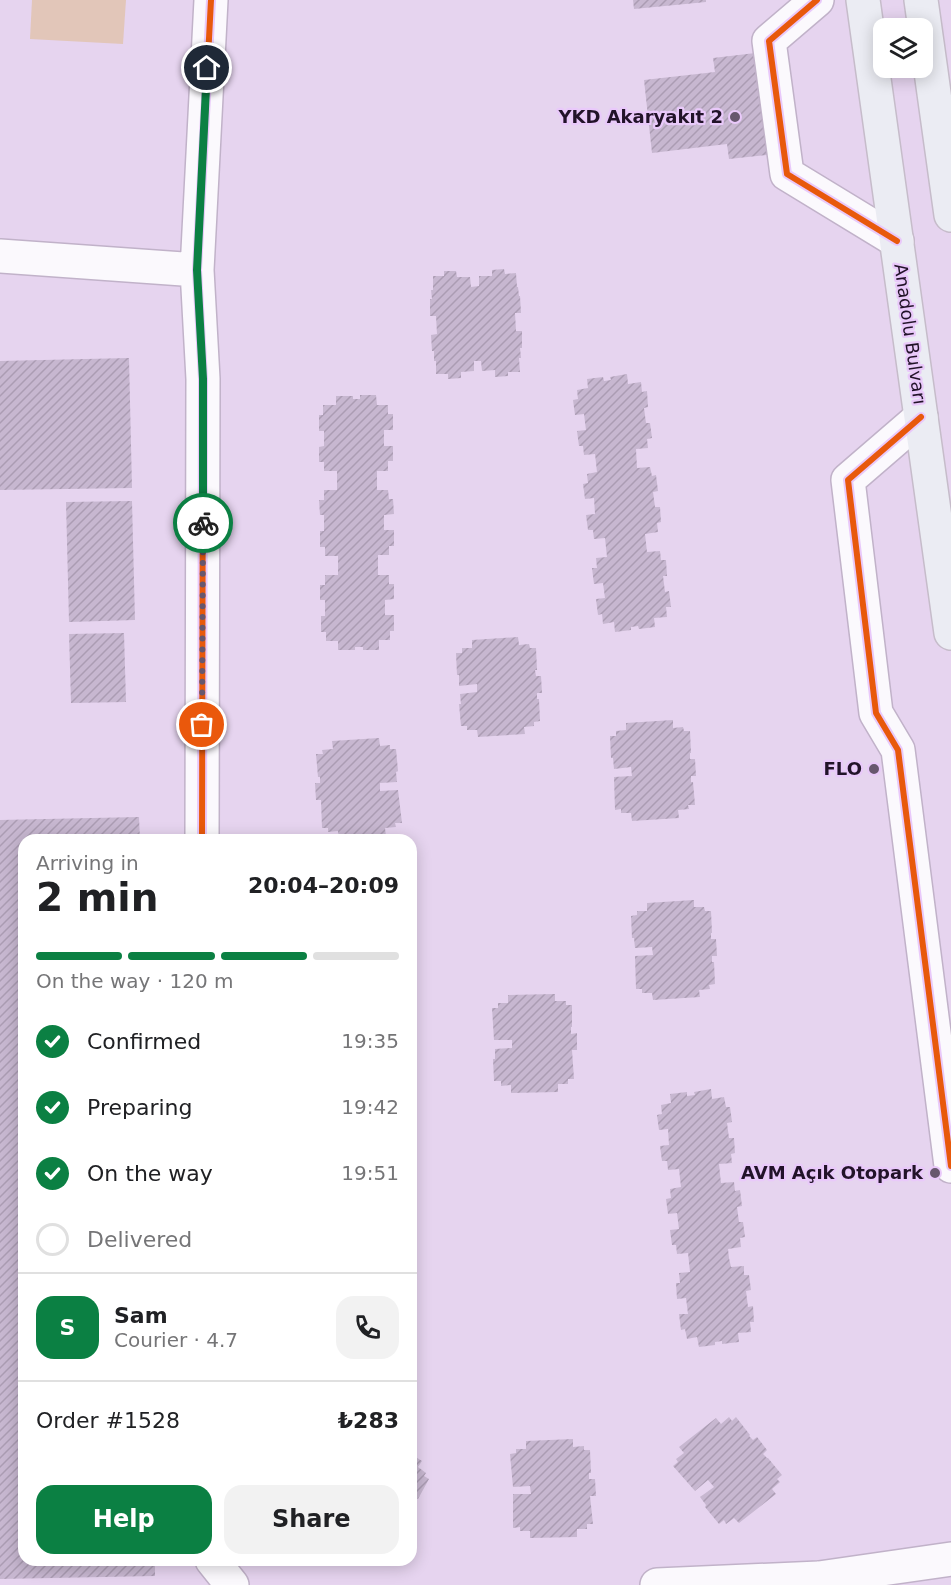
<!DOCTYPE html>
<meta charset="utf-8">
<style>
body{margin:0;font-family:"DejaVu Sans",sans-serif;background:#f2f2f2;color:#202124;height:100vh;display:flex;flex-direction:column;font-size:22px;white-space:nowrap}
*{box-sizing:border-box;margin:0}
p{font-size:20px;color:#757577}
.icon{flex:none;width:33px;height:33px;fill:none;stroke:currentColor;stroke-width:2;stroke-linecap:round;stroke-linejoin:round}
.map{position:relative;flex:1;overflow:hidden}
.panel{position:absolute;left:18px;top:834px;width:399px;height:732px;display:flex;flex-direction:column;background:#fff;border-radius:18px;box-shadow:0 3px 15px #0003}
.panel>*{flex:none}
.tools{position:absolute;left:873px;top:18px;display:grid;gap:12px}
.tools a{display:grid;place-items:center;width:60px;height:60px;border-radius:12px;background:#fff;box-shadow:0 3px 15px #0003;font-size:30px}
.pin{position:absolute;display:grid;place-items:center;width:51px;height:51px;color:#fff;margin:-26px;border:3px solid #fff;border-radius:50%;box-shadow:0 2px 6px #0007}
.courier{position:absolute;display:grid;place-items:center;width:60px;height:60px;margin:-30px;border:4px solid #0b8043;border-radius:50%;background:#fff;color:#222;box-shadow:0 2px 8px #0007}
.overview em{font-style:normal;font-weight:700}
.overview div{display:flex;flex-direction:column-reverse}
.overview{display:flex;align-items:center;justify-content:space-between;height:102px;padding:0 18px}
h1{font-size:39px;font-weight:700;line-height:45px}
.bar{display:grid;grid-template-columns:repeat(4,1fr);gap:9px 6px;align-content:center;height:72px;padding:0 18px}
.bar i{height:8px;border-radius:4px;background:#e0e0e0}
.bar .active{background:#0b8043}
.bar p{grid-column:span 4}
.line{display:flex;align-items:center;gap:15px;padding:0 18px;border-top:2px solid #e0e0e0}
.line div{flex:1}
.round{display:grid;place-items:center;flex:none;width:63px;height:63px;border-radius:18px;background:#f2f2f2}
ol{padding:0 18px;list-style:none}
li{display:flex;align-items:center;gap:18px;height:66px}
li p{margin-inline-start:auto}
li .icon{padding:6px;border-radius:50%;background:#0b8043;color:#fff;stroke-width:4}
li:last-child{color:#757577}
li i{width:33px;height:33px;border:3px solid #e0e0e0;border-radius:50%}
.action{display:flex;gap:12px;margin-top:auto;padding:12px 18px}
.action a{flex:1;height:69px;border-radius:18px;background:#0b8043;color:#fff;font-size:24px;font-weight:700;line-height:69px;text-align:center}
.action a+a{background:#f2f2f2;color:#202124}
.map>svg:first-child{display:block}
.garden{fill:#e2c6b9}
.building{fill:url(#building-hatch)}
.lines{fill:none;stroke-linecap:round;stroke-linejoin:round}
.minor-casing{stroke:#c1b2c9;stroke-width:36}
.major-casing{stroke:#c6bcca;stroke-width:36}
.minor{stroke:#fbf9fd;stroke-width:33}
.major{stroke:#ebecf3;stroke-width:33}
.cycleway-casing{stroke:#e9c9fa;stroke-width:10}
.cycleway{stroke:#e8590c;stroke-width:6}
.done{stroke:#67576e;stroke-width:6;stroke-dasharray:0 10.8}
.route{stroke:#0b8043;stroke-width:8}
.poi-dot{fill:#67576e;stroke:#e9c9fa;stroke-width:2}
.labels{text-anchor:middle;stroke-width:4.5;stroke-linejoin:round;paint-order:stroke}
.poi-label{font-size:18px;font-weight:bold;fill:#221329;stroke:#e9c9fa;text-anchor:end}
.street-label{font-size:18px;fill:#221329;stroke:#e9c9fa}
</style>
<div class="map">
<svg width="951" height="1585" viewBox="0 0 951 1585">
<defs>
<pattern id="building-hatch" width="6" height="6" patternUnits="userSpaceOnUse" patternTransform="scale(1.5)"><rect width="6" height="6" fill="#c7b7d0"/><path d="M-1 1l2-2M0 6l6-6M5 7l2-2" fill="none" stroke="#ab9cb3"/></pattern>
</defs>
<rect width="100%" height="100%" fill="#e6d4ef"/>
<!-- garden -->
<path class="garden" d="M32,0H126L123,44L30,39Z"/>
<!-- building -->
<path class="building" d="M633,0H706V2L634,9Z
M773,51L786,153L729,159L727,144L652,153L644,80L715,72L713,58Z
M504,269L505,274L516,273L517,287H518L519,296H520L521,313H515L516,331H522V348H520L521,358H519L520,372H508V376L495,377V370L482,371L481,361H474V371L461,372V378L448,379V374H436V361H434V351H432L431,335L437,334L436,316H430V299H432L431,290H433V276H444V271H456L457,277H470L471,287L479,286V276H492V270Z
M129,358L132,488L0,490V361Z
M627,374L628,384L641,382L642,392L647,391L648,407L644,408L646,423H650L652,438L647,439L648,448L636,449L637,468L650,467L652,476L656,475L658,491L653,492L655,507H660L661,522L657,523L658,532L645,534L647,552L660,551L661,560H666L667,576H663L665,592L669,591L671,607H666L667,617L654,618L655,627L639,629L638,626L631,627V630L615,632L614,622L603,624L602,614L598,615L596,599L605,598L603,583L594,584L592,568H597L596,558L607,557L605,538L594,539L593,530H588L586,515L595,514L594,498L585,499L583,484L588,483L587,474L597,472L595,454L584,455L583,446H579L577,431L586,430L584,414L575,415L573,400L578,399L577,390L588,388L587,379L603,377L604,381L611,380L610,377Z
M360,395H376L377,405H388V414H393V430H384V446H393V461H388V471H377V490H388L389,499H393L394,514L384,515V530H394V546H389V555H378V575H389V584H394V599L385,600V615H394V631H390V640H379V650H363V647H355V650H338V641H326V632H321V616H325V600H320V585H325V575H338V556H325V547H320V531H324V515H320L319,500H324V490H337V471H324V462H319V447L324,446V431H319V415H323V405H336V396H353V399H360Z
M132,501L135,620L69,622L66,502Z
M124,633L126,702L71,703L69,634Z
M518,637L519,645L529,644L530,648H536L537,670H535L536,676H541L542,693H537V699H539L540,721L534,722V726L524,727L525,734L478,737L477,730H467V726H461L459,704H461L460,694L477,692V684L459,686V675H457L456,653H462V648H472V640Z
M673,720V728L683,727L684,731H690L691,753H690V759H695L696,776H691V782H693L695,805H688L689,809L678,810L679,818L632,821L631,813H621V809L615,810L614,777L632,776L631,767L614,769L613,758H611L610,736H616V731L626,730V723Z
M379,738L380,746L390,745V749H396L398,771L396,772L397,782L380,783V791L398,790L402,823H395L396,827L385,828L386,836L339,839L338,831L328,832V828H322L321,800H316L315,783H320V777H318L316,754H323L322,750L333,749L332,741Z
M139,817L140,840H24V1560H155V1576L0,1579V820Z
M694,900V907H704L705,911H711L712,933H711V939H716L717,956H712V962H714L715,984L709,985L710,989L699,990L700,997L653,1000L652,993H642V989H636L635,956L653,955L652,947L635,948L634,938H632L631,916L637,915V911H647V903Z
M555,994V1001H566V1005H572V1027H571V1034L577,1033V1050H572L574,1079H568V1084H558V1092L511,1093V1085L501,1086V1081H494L493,1059H495V1049L512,1048V1040H494L492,1008H498V1003H508V995Z
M711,1089L712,1099L724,1097L726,1107H730L732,1122L727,1123L729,1138H734L735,1153L731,1154L732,1163L719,1164L720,1174L721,1183L734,1182L735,1191L740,1190L742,1206L737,1207L739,1222H743L745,1237L740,1238L741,1247L728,1249L729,1258L731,1267L744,1266V1275H749L751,1290L746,1291L748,1307L753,1306L754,1322H750L751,1332L738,1333L739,1342L722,1344V1341L715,1342V1345L699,1347L697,1337L687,1339L685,1329L681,1330L679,1314H688L686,1298L677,1299L676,1283H680L679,1273L690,1272L688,1253L677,1254L676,1245H672L670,1230L679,1229L677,1213L668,1214L666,1199L671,1198L670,1189L681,1187L679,1169L668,1170L667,1161H662L660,1146L669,1145L668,1129L659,1130L657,1115L662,1114L661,1105L671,1103L670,1094L687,1092V1096L695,1095L694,1092Z
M729,1417L732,1421L736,1417L750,1435L749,1436L753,1440L757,1437L767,1450L763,1454L767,1458H768L782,1475L777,1479L780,1482L772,1489L776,1494L739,1523L734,1518L726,1524L724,1520L719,1524L705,1507L706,1505L700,1497L714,1487L708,1480L695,1491L673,1466L678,1462L676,1459L684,1453L679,1447L716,1418L721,1424Z
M573,1439V1447L584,1446V1450H590L591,1473H589V1479H595L596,1496H590L593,1524H587V1529H577V1537L530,1538V1531H520V1527L513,1528V1494H531L530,1486L513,1487L510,1454L516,1453V1449H526V1441Z
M411,1454L422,1461L418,1467L426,1473L424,1476L429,1479L418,1499L416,1498L411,1506Z"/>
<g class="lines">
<defs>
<path id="minor" d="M817,0L769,41L787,174L897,241
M0,256L197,270
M921,417L848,480L876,713L898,750L951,1166
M202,840L203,379L197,270L211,0
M212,1560L232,1585
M657,1585L819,1578L951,1559"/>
<path id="major" d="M863,0L951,633
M921,0L951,215"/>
</defs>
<!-- minor casing -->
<use href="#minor" class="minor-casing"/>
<!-- major casing -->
<use href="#major" class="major-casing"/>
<!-- minor -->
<use href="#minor" class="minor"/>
<!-- major -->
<use href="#major" class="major"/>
<defs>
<path id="cycleway" d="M817,0L769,41L787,174L897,241
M921,417L848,480L876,713L898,750L951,1166
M202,840L203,379L197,270L211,0"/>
</defs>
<!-- cycleway casing -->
<use href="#cycleway" class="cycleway-casing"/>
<!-- cycleway -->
<use href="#cycleway" class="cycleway"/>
</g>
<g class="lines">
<!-- done -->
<path class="done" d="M202,725L203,523"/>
<!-- route -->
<path class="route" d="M203,523V379L197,270L207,68"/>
</g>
<!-- markers -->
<g class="poi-dot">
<circle cx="735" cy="117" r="6"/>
<circle cx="874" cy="769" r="6"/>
<circle cx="935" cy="1173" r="6"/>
</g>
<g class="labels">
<!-- poi labels -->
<g class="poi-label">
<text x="723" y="123">YKD Akaryakıt 2</text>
<text x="862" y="775">FLO</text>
<text x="923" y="1179">AVM Açık Otopark</text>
</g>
<!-- street labels -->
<g class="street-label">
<text transform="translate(910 334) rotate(82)" y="6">Anadolu Bulvarı</text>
</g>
</g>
</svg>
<div class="tools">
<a><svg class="icon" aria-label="layers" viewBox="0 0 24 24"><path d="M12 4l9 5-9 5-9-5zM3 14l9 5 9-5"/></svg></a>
</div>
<div class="pin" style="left:202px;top:725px;background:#ea580c"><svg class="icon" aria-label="bag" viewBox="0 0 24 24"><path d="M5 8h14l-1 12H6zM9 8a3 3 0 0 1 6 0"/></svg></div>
<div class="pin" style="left:207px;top:68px;background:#1f2937"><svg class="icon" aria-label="home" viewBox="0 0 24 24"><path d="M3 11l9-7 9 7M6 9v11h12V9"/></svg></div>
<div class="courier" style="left:203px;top:523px"><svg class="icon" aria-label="bike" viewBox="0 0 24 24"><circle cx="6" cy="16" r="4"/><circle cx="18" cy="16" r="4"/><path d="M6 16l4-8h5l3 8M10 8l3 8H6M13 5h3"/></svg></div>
<section class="panel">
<div class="overview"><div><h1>2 min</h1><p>Arriving in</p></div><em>20:04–20:09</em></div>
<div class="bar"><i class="active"></i><i class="active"></i><i class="active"></i><i></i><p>On the way · 120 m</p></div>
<ol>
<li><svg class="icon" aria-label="check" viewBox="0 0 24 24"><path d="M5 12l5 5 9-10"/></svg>Confirmed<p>19:35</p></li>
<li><svg class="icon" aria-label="check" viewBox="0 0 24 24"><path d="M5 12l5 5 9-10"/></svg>Preparing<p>19:42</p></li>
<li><svg class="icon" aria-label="check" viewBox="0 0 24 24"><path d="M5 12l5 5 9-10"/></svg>On the way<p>19:51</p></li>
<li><i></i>Delivered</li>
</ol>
<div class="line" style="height:108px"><b class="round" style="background:#0b8043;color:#fff">S</b><div><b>Sam</b><p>Courier · 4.7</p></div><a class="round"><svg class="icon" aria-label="phone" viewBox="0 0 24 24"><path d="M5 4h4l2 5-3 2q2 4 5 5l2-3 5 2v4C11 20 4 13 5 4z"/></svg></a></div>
<div class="line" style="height:78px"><div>Order #1528</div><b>₺283</b></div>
<div class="action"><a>Help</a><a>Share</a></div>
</section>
</div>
